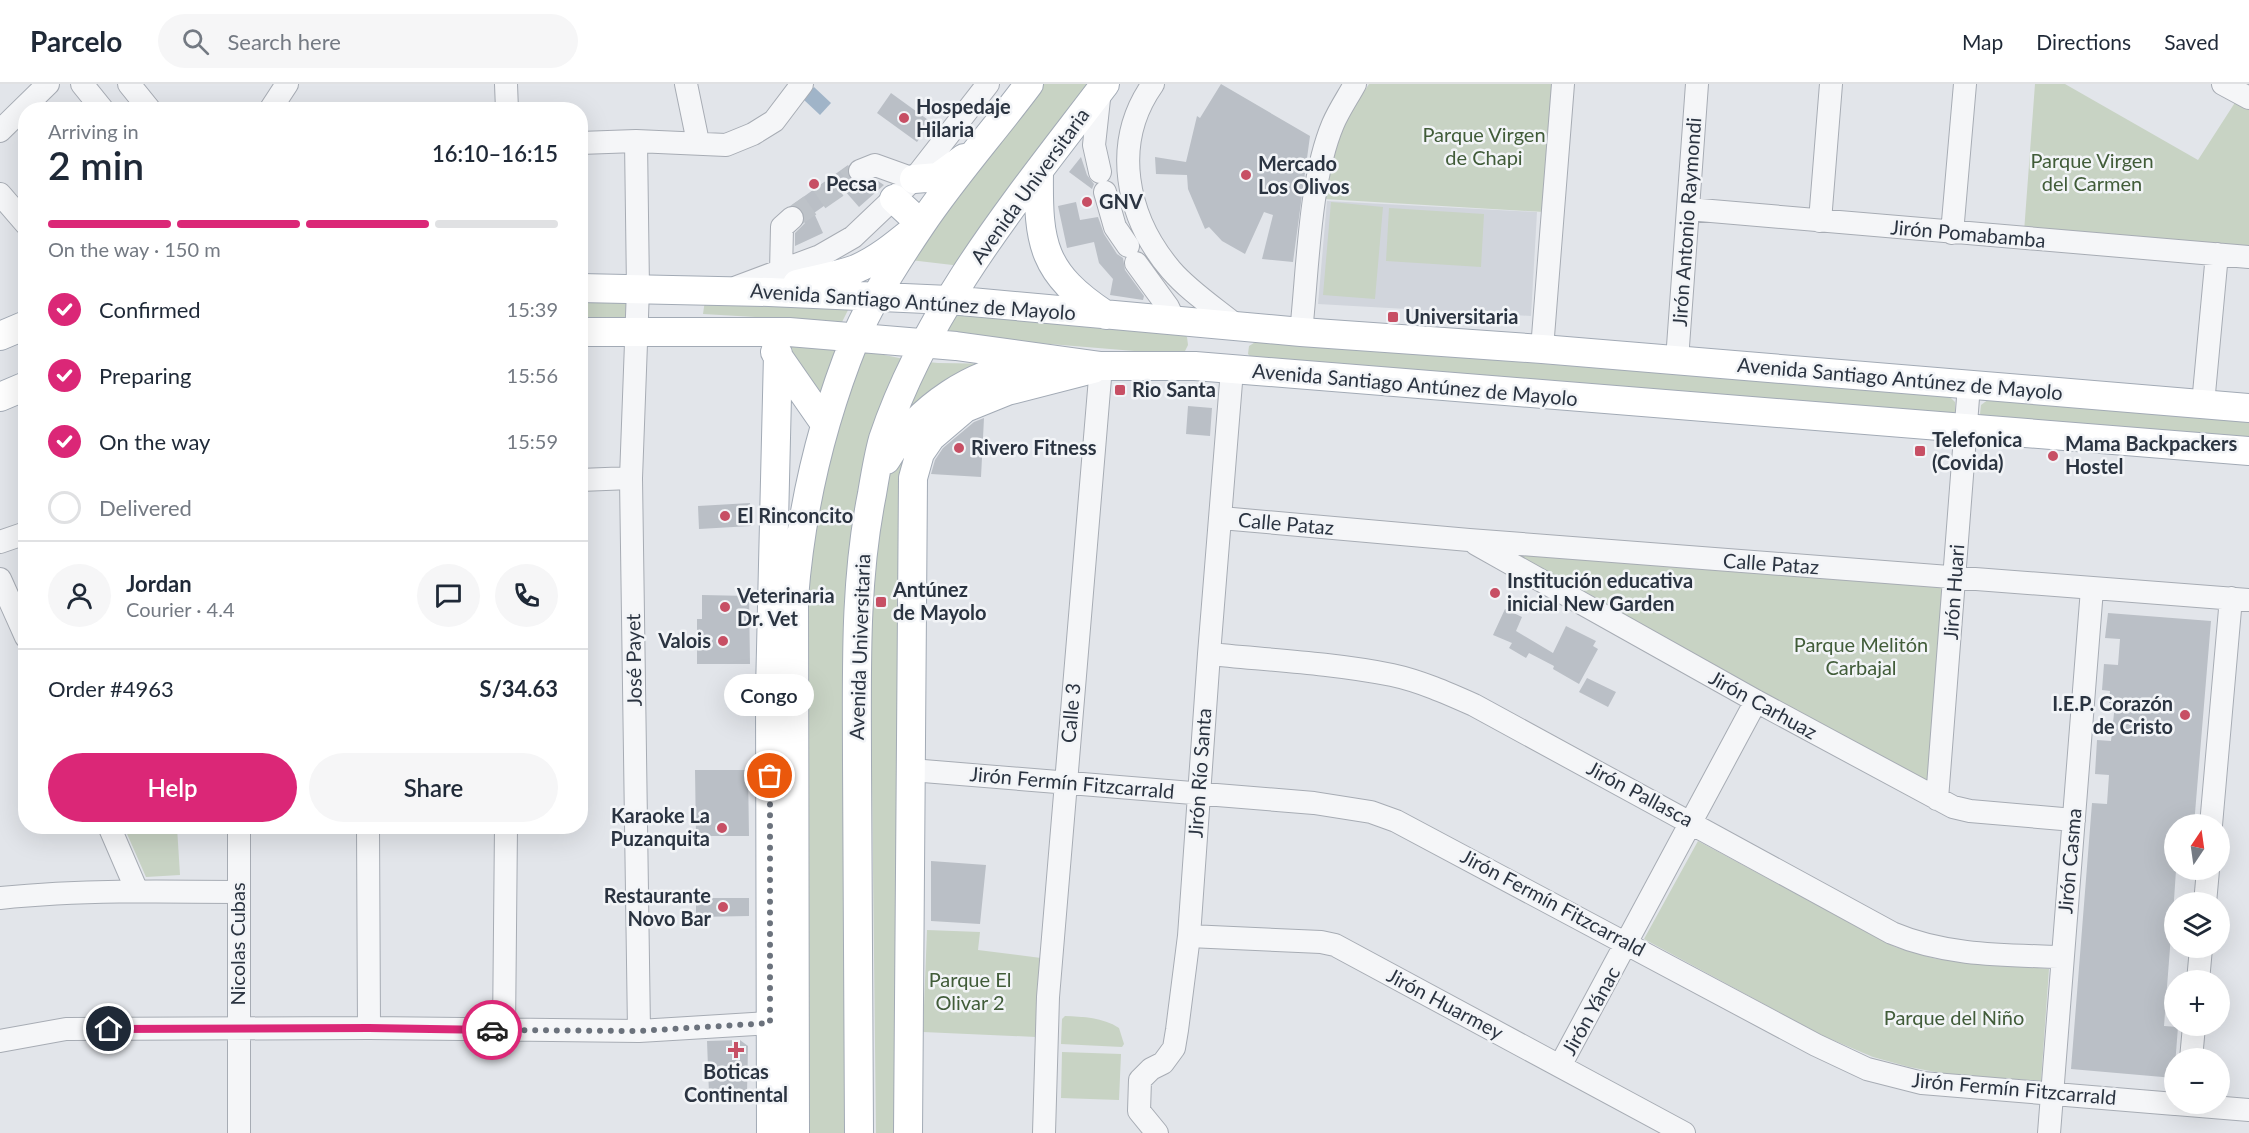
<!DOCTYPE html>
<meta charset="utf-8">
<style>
body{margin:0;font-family:Lato,sans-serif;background:#f6f6f7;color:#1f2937;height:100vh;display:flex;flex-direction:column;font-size:22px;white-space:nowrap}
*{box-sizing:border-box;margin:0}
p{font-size:20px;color:#747a83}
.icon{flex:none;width:33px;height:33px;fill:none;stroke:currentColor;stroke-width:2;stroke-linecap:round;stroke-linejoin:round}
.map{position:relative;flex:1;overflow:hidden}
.drawer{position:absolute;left:18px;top:18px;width:570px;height:732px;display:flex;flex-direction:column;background:#fff;border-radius:24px;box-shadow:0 6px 24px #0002}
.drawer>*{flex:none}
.needle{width:39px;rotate:13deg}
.controls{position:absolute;left:2164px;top:730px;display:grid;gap:12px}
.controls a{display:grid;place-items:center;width:66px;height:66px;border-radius:50%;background:#fff;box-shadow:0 6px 24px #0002;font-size:30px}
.pin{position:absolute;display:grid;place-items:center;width:51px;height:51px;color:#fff;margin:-26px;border:3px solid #fff;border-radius:50%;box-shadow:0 2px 6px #0007}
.courier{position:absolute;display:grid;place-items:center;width:60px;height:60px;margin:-30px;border:4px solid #db2777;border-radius:50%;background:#fff;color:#222;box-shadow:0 2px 8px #0007}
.bubble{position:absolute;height:42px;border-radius:21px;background:#fff;box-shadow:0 6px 24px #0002;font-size:20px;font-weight:600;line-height:42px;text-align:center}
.headline em{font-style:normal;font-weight:600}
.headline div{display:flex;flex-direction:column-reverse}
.headline{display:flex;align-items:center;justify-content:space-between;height:102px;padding:0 30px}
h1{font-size:39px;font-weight:600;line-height:45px}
.bar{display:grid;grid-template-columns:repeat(4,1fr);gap:9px 6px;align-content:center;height:72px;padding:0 30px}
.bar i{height:8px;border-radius:4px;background:#e0e1e3}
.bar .active{background:#db2777}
.bar p{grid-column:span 4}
.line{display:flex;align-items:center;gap:15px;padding:0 30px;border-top:2px solid #e0e1e3}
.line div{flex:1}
.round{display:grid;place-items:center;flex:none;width:63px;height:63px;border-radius:32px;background:#f6f6f7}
ol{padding:0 30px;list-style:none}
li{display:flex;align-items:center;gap:18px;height:66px}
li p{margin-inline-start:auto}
li .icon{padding:6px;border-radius:50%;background:#db2777;color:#fff;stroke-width:4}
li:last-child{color:#747a83}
li i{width:33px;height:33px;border:3px solid #e0e1e3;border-radius:50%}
.action{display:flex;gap:12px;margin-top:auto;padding:12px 30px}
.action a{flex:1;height:69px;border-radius:36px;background:#db2777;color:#fff;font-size:24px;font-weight:600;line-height:69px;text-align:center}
.action a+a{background:#f6f6f7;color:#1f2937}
header{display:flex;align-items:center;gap:36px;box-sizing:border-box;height:84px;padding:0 30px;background:#fff;border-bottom:2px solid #e0e1e3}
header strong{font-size:28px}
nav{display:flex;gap:33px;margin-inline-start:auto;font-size:21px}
.search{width:420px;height:54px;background:#f6f6f7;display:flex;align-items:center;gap:15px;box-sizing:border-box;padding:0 21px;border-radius:33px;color:#747a83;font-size:22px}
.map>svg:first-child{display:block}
.built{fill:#d1d5dc}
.green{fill:#c8d3c4}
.water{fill:#a0b4c8}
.building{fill:#babfc6}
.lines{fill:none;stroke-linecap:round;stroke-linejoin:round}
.minor-tunnel{stroke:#bdc2c8;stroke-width:22;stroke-dasharray:22 11;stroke-linecap:butt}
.minor-casing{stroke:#a7acb4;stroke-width:24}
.major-casing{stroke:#a2aab5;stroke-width:30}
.minor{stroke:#f5f6f8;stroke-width:22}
.major{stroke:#fff;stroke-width:28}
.done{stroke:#6b727c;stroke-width:6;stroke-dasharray:0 10.8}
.route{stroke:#db2777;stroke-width:8}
.poi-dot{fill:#c74f64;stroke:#f2f4f7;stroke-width:2}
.labels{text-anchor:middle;stroke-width:5;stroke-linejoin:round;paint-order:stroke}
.poi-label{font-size:20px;font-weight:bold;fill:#2b3441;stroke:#f2f4f7;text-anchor:start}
.park-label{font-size:20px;fill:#415c39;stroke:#f2f4f7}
.street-label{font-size:20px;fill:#2b3441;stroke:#f2f4f7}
</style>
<header>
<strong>Parcelo</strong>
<div class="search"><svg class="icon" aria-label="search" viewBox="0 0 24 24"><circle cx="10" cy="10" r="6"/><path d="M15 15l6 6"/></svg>Search here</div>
<nav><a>Map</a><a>Directions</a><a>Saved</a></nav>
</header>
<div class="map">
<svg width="2249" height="1049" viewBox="0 0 2249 1049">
<rect width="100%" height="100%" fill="#e2e5ea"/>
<!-- built -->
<path class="built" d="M1327,117L1537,128L1531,232L1318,220Z"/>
<!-- green -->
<path class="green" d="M1038,0H1092L961,182L910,176Z
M1369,0H1554L1544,128L1324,115L1342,41Z
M2035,0H2065L2198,76L2236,17L2249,24V165L2024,148Z
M1331,118L1383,123L1375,215L1323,211Z
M1389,124L1484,130L1481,183L1386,177Z
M581,213H630L629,238H581Z
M705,216L849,224L842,238L703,230Z
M951,228L1182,248L1187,253L1188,261L1183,271L939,251Z
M1257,257L1949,312L1955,318V328L1949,333L1254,277L1248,270L1249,262Z
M787,258L842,259L821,313L788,270Z
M860,266L904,275L881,334L850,1049H806L808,445Z
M928,278L938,279L1009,280L900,341Z
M1989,315L2249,335V356L1988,336L1980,330L1981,321Z
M928,347L895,1049H876L870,518L888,387Z
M1526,468L1938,497L1947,509L1932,693L1924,700L1516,472Z
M124,743H177L180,791L146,793Z
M1698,757L1895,863L1936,875L2049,885L2041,997L1946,990L1909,983L1873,973L1821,951L1644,855Z
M927,846L980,848L978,866L1041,874L1036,953L923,948Z
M1065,932C1084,933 1102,933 1119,944L1124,960L1122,963L1061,960L1062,935Z
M1062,968L1121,970L1119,1016L1061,1014Z"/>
<!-- water -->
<path class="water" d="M814,3L831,19L820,31L803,15Z"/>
<!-- building -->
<path class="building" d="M1221,0L1310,52L1293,178L1262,175L1273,131L1264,128L1245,170L1222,157L1209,143L1205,145L1188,105L1187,91L1156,90L1155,73L1186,78L1197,32L1200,34Z
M891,9L931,38L917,58L877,29Z
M1081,73L1087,91L1094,100L1092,105L1069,88Z
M848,81L847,91L852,98L859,100L875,95L884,101L859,123L845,107L814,129L823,149L795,162V149L805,139V132L802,125L792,121Z
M1076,118L1080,136L1098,133L1104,150L1117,170L1123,174L1125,186L1144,212L1143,216L1110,211L1113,195L1099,179L1094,158L1067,164L1058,122Z
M1188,322L1212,324L1210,352L1186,350Z
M984,334L981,393L931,390L935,376L943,364L974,338Z
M750,419L751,442L699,445L698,422Z
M702,511L749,512L750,580H697V535H702Z
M1505,525L1522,533L1516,547L1553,569L1566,542L1596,557L1593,562L1598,565L1579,600L1553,585L1554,582L1529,569L1526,574L1509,564L1512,559L1493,551Z
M2108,529L2211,537L2194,741H2175L2176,786L2173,831H2175V851H2171L2164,942L2178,943L2174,994L2071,985L2092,719L2107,720L2109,691L2095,690L2097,656L2111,657L2115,620L2109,619L2110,607L2102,606L2104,580L2118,581L2120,555L2105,554Z
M1587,594L1616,608L1608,623L1579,608Z
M695,686H748L749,752H696Z
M931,777L986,781L980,840L931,837Z
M696,814H749V832L696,833Z
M740,956L748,962L747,1010H709L707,957Z"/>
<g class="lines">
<!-- minor-tunnel -->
<path class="minor-tunnel" d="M792,134L860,87"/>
<defs>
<path id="minor" d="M82,0L103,26
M129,0L150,26
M506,0L507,26
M686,0L698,58
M1153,0C1111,59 1126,133 1171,186C1189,207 1215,224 1237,242
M2223,0L2249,14
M270,26L287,0
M0,47L48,0
M636,57L638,205L631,394L639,947
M580,59L636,57L726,61L753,50L774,37L802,0
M860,87L875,81L914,95
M1100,88L1094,61L1100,6
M1105,108L1115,143L1128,162
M0,110L26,140
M1688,125L2249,173
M1820,137L1831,0
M1952,149L1965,0
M1136,179L1168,223L1174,236
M781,188L782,143L792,134
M737,203L820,172L853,153L914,95L988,0
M1301,248C1308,185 1309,97 1333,40C1339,26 1348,13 1355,0
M1542,265L1563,0
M1677,276L1697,0
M2203,320L2217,170
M580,396L631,394
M1221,434L1469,456L2249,516
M0,458L26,449
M1476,460L1756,617L1953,723L1970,727L2074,736
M0,495L26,553
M1209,570C1269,576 1332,579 1392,591C1420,597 1447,609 1474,621L1892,849C1946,872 2004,871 2062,873
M911,686L1314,719L1371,728L1396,737L1816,961L1867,985L1922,999L2175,1020
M1937,715L1969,301
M2211,741L2231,514
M109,742L137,807
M239,742V1049
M368,742L369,944
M0,814C79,806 159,807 238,808
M2205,819L2208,786
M1189,852L1321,858L1335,861L1684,1049
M2198,897L2201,864
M504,947L506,742
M0,957L66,945L369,944L639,947L770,939
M2191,975L2194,942
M1560,982L1756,617
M2176,1020L2249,1026
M1044,1049L1048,913L1101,282
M1157,1049L1139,1027L1140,996L1151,985L1163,979L1174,964L1177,946L1189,852L1209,570L1232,286
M2049,1049L2092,505"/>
<path id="major" d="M1039,88C1038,160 1042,189 1106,231
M914,95L938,93L964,74
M797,200C816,195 837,192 856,185C881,174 900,157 921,140L894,115
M580,204L769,208L949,216L1301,248L1542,265L2249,324
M580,248H789L956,262L1101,282H1195L2249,367
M0,252L26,241
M775,268L825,340
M0,313L26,302
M886,376C917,325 975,283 1036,281
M771,1049L770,607L778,270
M795,1049L794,514C801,424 821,339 855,255C869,220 900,172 921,141C953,93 994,47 1029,0
M859,1049C858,926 858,802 857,679C857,588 854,500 872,410C875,392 878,373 883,355C928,221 1021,111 1105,0
M908,1049L913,394L920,369L931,353L965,324L1007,307L1093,285"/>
</defs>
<!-- minor casing -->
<use href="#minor" class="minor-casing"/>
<!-- major casing -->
<use href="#major" class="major-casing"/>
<!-- minor -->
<use href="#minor" class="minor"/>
<!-- major -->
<use href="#major" class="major"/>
</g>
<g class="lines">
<!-- done -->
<path class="done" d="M492,946L639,947L770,939V692"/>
<!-- route -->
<path class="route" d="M109,945L369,944L492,946"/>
</g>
<!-- markers -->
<g class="poi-dot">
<circle cx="904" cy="34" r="6"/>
<circle cx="1246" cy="91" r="6"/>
<circle cx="814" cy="100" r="6"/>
<circle cx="1087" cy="118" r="6"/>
<rect x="1387" y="227" width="12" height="12" rx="3"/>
<rect x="1114" y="300" width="12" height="12" rx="3"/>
<circle cx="959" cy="364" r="6"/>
<rect x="1914" y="361" width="12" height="12" rx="3"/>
<circle cx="2053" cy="372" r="6"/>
<circle cx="725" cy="432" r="6"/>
<circle cx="1495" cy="509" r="6"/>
<rect x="875" y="512" width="12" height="12" rx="3"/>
<circle cx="725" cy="523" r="6"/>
<circle cx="723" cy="557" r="6"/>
<circle cx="2185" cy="631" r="6"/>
<circle cx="722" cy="744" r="6"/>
<circle cx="723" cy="823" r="6"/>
<path d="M733 957h6v6h6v6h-6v6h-6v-6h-6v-6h6z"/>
</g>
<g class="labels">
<!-- poi labels -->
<g class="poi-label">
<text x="916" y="30">Hospedaje<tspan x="916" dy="23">Hilaria</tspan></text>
<text x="1258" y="87">Mercado<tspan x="1258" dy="23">Los Olivos</tspan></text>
<text x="826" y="107">Pecsa</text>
<text x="1099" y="125">GNV</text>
<text x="1405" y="240">Universitaria</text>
<text x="1132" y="313">Rio Santa</text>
<text x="1932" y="363">Telefonica<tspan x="1932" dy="23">(Covida)</tspan></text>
<text x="2065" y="367">Mama Backpackers<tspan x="2065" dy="23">Hostel</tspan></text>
<text x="971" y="371">Rivero Fitness</text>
<text x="737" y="439">El Rinconcito</text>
<text x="1507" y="504">Institución educativa<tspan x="1507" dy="23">inicial New Garden</tspan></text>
<text x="893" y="513">Antúnez<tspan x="893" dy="23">de Mayolo</tspan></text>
<text x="737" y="519">Veterinaria<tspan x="737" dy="23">Dr. Vet</tspan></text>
<text x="711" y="564" text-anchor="end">Valois</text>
<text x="2173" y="627" text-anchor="end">I.E.P. Corazón<tspan x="2173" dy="23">de Cristo</tspan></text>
<text x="710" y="739" text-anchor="end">Karaoke La<tspan x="710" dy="23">Puzanquita</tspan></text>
<text x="711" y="819" text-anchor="end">Restaurante<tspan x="711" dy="23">Novo Bar</tspan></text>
<text x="736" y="995" text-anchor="middle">Boticas<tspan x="736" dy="23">Continental</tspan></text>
</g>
<!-- park labels -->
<g class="park-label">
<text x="1484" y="58">Parque Virgen<tspan x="1484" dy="23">de Chapi</tspan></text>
<text x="2092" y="84">Parque Virgen<tspan x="2092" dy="23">del Carmen</tspan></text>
<text x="1861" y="568">Parque Melitón<tspan x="1861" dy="23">Carbajal</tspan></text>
<text x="970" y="903">Parque El<tspan x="970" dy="23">Olivar 2</tspan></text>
<text x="1954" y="941">Parque del Niño</text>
</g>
<!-- street labels -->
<g class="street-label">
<text transform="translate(1030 102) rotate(-54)" y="7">Avenida Universitaria</text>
<text transform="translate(1687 138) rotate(-86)" y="7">Jirón Antonio Raymondi</text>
<text transform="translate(1968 150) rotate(5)" y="7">Jirón Pomabamba</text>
<text transform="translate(913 218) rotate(4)" y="7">Avenida Santiago Antúnez de Mayolo</text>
<text transform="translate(1900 295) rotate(5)" y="7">Avenida Santiago Antúnez de Mayolo</text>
<text transform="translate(1415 301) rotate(5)" y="7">Avenida Santiago Antúnez de Mayolo</text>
<text transform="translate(1286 440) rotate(5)" y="7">Calle Pataz</text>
<text transform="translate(1771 480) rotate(4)" y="7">Calle Pataz</text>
<text transform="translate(1954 508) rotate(-86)" y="7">Jirón Huari</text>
<text transform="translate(860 563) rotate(-88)" y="7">Avenida Universitaria</text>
<text transform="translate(634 576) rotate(-91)" y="7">José Payet</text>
<text transform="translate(1763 621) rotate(29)" y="7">Jirón Carhuaz</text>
<text transform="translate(1071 629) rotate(-85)" y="7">Calle 3</text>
<text transform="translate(1200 689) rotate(-86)" y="7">Jirón Río Santa</text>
<text transform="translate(1072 699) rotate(5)" y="7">Jirón Fermín Fitzcarrald</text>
<text transform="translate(1640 710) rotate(28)" y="7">Jirón Pallasca</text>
<text transform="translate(2070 777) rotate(-85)" y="7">Jirón Casma</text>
<text transform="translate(1553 819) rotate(28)" y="7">Jirón Fermín Fitzcarrald</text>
<text transform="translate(238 860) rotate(-90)" y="7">Nicolas Cubas</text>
<text transform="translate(1445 920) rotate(28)" y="7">Jirón Huarmey</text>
<text transform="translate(1591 927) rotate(-61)" y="7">Jirón Yánac</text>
<text transform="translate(2014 1005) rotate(5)" y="7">Jirón Fermín Fitzcarrald</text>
</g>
</g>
</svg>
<div class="controls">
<a><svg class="needle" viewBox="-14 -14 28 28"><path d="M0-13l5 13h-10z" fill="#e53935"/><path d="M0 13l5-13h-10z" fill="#747a83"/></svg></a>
<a><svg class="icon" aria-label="layers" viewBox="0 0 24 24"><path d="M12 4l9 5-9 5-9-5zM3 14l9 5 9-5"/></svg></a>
<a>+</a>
<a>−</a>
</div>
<div class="pin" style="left:770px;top:692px;background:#ea580c"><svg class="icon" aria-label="bag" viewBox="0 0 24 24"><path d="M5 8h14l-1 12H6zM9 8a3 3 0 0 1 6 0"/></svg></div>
<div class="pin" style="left:109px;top:945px;background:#1f2937"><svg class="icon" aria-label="home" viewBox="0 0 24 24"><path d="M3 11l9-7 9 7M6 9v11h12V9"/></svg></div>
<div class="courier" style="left:492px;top:946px"><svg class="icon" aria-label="car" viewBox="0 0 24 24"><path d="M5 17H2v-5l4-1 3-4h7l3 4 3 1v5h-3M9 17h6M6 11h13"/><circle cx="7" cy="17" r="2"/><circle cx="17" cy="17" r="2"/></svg></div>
<div class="bubble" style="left:724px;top:590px;width:90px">Congo</div>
<section class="drawer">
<div class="headline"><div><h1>2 min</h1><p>Arriving in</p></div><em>16:10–16:15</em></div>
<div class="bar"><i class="active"></i><i class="active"></i><i class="active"></i><i></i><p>On the way · 150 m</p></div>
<ol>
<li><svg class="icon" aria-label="check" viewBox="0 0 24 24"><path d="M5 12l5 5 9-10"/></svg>Confirmed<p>15:39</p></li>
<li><svg class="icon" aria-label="check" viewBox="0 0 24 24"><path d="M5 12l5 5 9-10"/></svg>Preparing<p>15:56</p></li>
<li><svg class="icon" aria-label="check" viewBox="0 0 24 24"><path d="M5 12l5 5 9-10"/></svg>On the way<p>15:59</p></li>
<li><i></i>Delivered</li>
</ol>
<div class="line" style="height:108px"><a class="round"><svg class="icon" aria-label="person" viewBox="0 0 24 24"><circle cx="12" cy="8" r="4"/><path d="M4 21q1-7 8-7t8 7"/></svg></a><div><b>Jordan</b><p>Courier · 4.4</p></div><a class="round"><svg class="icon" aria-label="chat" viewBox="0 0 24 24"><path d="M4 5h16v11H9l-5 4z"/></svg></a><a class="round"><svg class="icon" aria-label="phone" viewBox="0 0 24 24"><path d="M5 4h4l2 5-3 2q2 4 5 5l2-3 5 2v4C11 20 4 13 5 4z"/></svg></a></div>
<div class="line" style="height:78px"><div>Order #4963</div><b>S/34.63</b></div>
<div class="action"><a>Help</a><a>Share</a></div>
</section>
</div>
